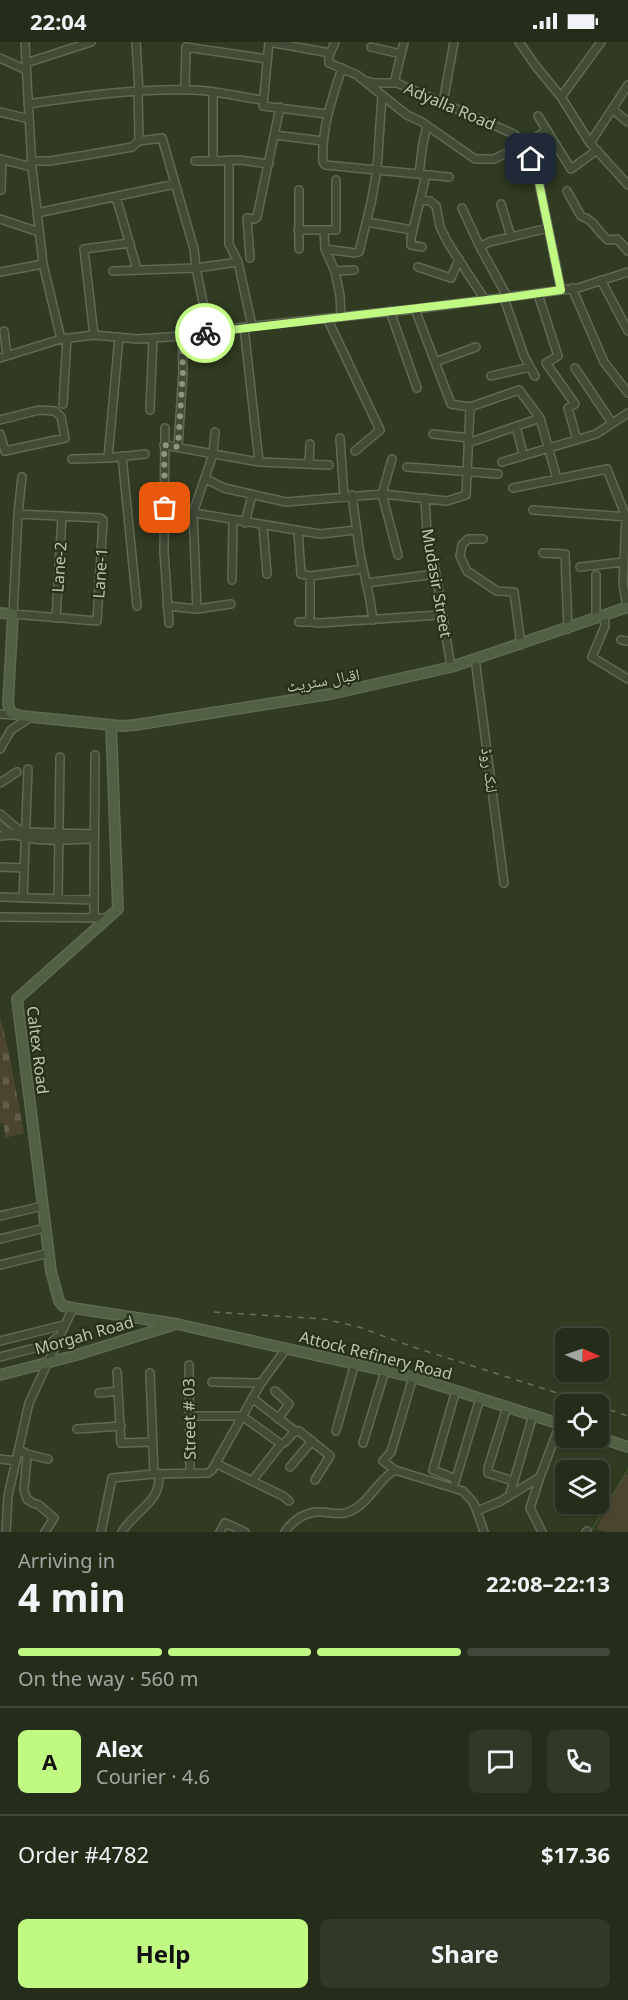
<!DOCTYPE html>
<meta charset="utf-8">
<style>
body{margin:0;font-family:"Noto Sans","Noto Naskh Arabic",sans-serif;background:#303827;color:#f1f3f6;height:100vh;display:flex;flex-direction:column;font-size:22px;white-space:nowrap}
*{box-sizing:border-box;margin:0}
p{font-size:20px;color:#a3a7a2}
.icon{flex:none;width:33px;height:33px;fill:none;stroke:currentColor;stroke-width:2;stroke-linecap:round;stroke-linejoin:round}
.map{position:relative;height:1490px;overflow:hidden}
.side{display:flex;flex-direction:column;background:#242c1a;flex:1}
.side>*{flex:none}
.needle{width:39px;rotate:92deg}
.fabs{position:absolute;left:555px;top:1286px;display:grid;gap:12px}
.fabs a{display:grid;place-items:center;width:54px;height:54px;border-radius:9px;background:#242c1a;box-shadow:0 2px 4px #0004,0 0 0 2px #414839;font-size:30px}
.pin{position:absolute;display:grid;place-items:center;width:51px;height:51px;color:#fff;margin:-26px;border-radius:12px;box-shadow:0 3px 9px #0006}
.courier{position:absolute;display:grid;place-items:center;width:60px;height:60px;margin:-30px;border:4px solid #c0fa83;border-radius:50%;background:#fff;color:#222;box-shadow:0 2px 8px #0007}
.overview em{font-style:normal;font-weight:700}
.overview div{display:flex;flex-direction:column-reverse}
.overview{display:flex;align-items:center;justify-content:space-between;height:102px;padding:0 18px}
h1{font-size:39px;font-weight:700;line-height:45px}
.bar{display:grid;grid-template-columns:repeat(4,1fr);gap:9px 6px;align-content:center;height:72px;padding:0 18px}
.bar i{height:8px;border-radius:4px;background:#414839}
.bar .selected{background:#c0fa83}
.bar p{grid-column:span 4}
.line{display:flex;align-items:center;gap:15px;padding:0 18px;border-top:2px solid #414839}
.line div{flex:1}
.round{display:grid;place-items:center;flex:none;width:63px;height:63px;border-radius:9px;background:#303827}
.action{display:flex;gap:12px;margin-top:auto;padding:12px 18px}
.action a{flex:1;height:69px;border-radius:9px;background:#c0fa83;color:#111;font-size:24px;font-weight:700;line-height:69px;text-align:center}
.action a+a{background:#303827;color:#f1f3f6}
.status{display:flex;justify-content:space-between;align-items:center;height:42px;padding:0 30px;background:#242c1a;direction:ltr}
.status svg{height:16px;fill:currentColor}
.map>svg:first-child{display:block}
.green{fill:#4b442f}
.cemetery{fill:url(#cemetery-stones)}
.lines{fill:none;stroke-linecap:round;stroke-linejoin:round}
.stream{stroke:#42562b;stroke-width:1.5}
.street-casing{stroke:#5f6954;stroke-width:10}
.secondary-casing{stroke:#5f6954;stroke-width:12}
.street{stroke:#414b36;stroke-width:7}
.secondary{stroke:#515f43;stroke-width:9}
.rail{stroke:#667357;stroke-width:1.5;stroke-dasharray:6 6;stroke-linecap:butt}
.done{stroke:#8b967f;stroke-width:6;stroke-dasharray:0 10.8}
.route{stroke:#c0fa83;stroke-width:8}
.labels{text-anchor:middle;stroke-width:4.5;stroke-linejoin:round;paint-order:stroke}
.street-label{font-size:16px;fill:#bcc7b1;stroke:#26301b}
</style>
<div class="status"><b>22:04</b><svg viewBox="0 0 49 12"><path d="M0 12V9h3v3zM5 12V6h3v6zM10 12V3h3v9zM15 12V0h3v12zM26 1h20v11H26zM47 4h2v5h-2z"/></svg></div>
<div class="map">
<svg width="628" height="1490" viewBox="0 0 628 1490">
<defs>
<pattern id="cemetery-stones" width="16" height="16" patternUnits="userSpaceOnUse" patternTransform="scale(1.5)"><rect width="16" height="16" fill="#4b442f"/><path d="M2 7V4a2 2 0 0 1 4 0v3zM10 15v-3a2 2 0 0 1 4 0v3z" fill="#635e4b"/></pattern>
</defs>
<rect width="100%" height="100%" fill="#303b22"/>
<!-- green -->
<path class="green" d="M625,1431L628,1433V1490H606L596,1487Z"/>
<!-- cemetery -->
<path class="cemetery" d="M0,974L9,1011L24,1091L5,1096L4,1082L0,1081Z"/>
<g class="lines">
<!-- stream -->
<path class="stream" d="M591,1489L628,1428"/>
<defs>
<path id="street" d="M25,0L26,21
M136,0L139,49
M269,0L263,64L327,72
M269,0L330,11
M335,0L329,14V21L357,33L407,73L422,80L475,117H494L525,102L546,89
M519,0L535,23L561,55L590,101L628,143
M371,5L401,12
M0,16L26,28
M342,26C332,57 321,87 323,120L325,123L449,135
M363,38L374,41H397L514,92L525,102L537,131L561,248
M394,41L404,0
M185,48L186,5L267,17
M138,49L139,99
M561,55L601,0
M443,61L454,0
M28,62C83,54 138,46 194,48C217,49 240,55 263,58
M612,67L628,80
M0,70L29,77
M538,74L571,127L597,108
M275,93L323,99
M590,101L628,43
M0,117L32,125
M229,118V202L238,220L252,284
M31,119H50L87,113L132,105L139,99L162,96L194,207L196,226L209,290
M195,119H213V51
M213,119L240,118L269,122
M419,132L423,101L427,84
M1,148L2,118
M567,149L581,174C596,179 596,189 608,198L617,197L628,209
M116,155L137,227
M421,158L430,159L436,164L440,185L448,201L485,258
M501,162L511,195L548,186
M462,166L480,205L489,200L511,195
M37,171L175,142
M0,177L39,190
M367,180L412,188
M298,188H336V138
M324,188L325,207L335,229L340,254L341,275
M422,205L411,203V196L426,133
M480,205L508,256
M299,207V148
M325,207L355,211L359,210L371,161L377,128L382,53
M250,216L247,176L255,177L257,175L280,65
M418,225L451,236L459,217
M113,229L196,226L238,220
M335,229L354,228
M0,230L43,222
M601,238L628,289
M572,246L604,320L628,351
M538,252L558,314L546,321L575,362L568,366L577,398
M504,256L524,314L535,334
M415,267L451,362L470,365L519,348L540,376L557,437
M390,269L417,346
M327,276L380,388L355,409
M244,285L259,420
M4,289L7,314
M94,293L84,207L130,201
M61,297L43,222L32,125L26,21L91,0
M0,316L61,297L94,293L137,297L182,294L244,285L415,267L578,246L628,230
M435,320L476,305
M575,326L612,381
M491,334L530,325
M63,362L67,296
M150,368L153,296
M0,378L39,368L55,369L61,375L65,396L5,409L0,392
M516,384L523,412
M165,386L164,510L169,581
M433,392L469,396
M340,396L344,454
M468,401L540,376
M164,403L259,420L329,423
M178,405L183,329L182,294
M122,414L137,564
M108,416L145,412
M72,417L108,416L119,295
M392,417L382,452L398,513
M502,420L596,392L628,371
M309,422L310,402
M407,425L498,432
M206,437L224,446L286,460L382,452L447,459L466,453L470,365
M513,446L607,427L626,475L623,541L627,566
M352,453L360,512L370,558L373,578
M425,456L427,492L436,532L451,625
M165,466L320,492L356,488
M533,468L628,475
M18,472L13,572L97,579L103,478L100,476L18,472L22,435
M245,481L252,453
M263,484L267,532
M298,489L301,532L310,534L363,527
M483,497H468L462,503L460,514L467,529L497,549L514,550L521,603
M543,511L565,512L568,587
M580,525L623,520
M310,534V580L319,581L438,573L442,570
M232,538L233,479
M366,541L436,532
M167,564L197,567L231,562
M197,567L193,471L213,412L215,390
M604,574L605,584L592,615L628,637
M56,576L62,474
M596,577V533
M299,580H310
M621,598L628,599
M475,616L504,841
M0,672L14,673
M0,707L11,688L31,675
M0,741L17,730
M0,772L18,787L28,790L94,792
M0,783C18,804 68,797 94,797
M0,794L13,793
M0,825L24,826
M0,855L94,858
M23,856L28,727
M58,857L60,715
M94,871L95,713
M0,875L107,876
M0,1174L43,1164
M0,1197L45,1186
M0,1223L49,1211
M0,1299L64,1283
M0,1315L50,1302L56,1296
M189,1323L190,1431
M117,1330L121,1401L153,1400
M150,1331L154,1432
M212,1340L261,1341
M275,1349L289,1362L278,1377
M99,1351L118,1349
M252,1356L295,1389
M507,1365L488,1426V1431L513,1439
M190,1374H242L281,1402C289,1401 291,1388 299,1389L330,1414L315,1438
M77,1387L121,1384
M336,1389L355,1321
M363,1401L385,1329
M18,1409L24,1410L27,1414L24,1448L27,1457L33,1461L39,1463L54,1476L45,1490
M27,1412L48,1417
M0,1417L16,1419
M217,1422L283,1454L289,1459
M290,1425L312,1399
M395,1428L383,1419L391,1410L413,1335
M456,1437L433,1428L456,1348
M252,1439L281,1402
M455,1440L480,1356
M510,1452L533,1373
M6,1490L8,1454L29,1361L73,1266
M101,1490L112,1436L154,1432L208,1431L212,1428L261,1341L286,1307
M122,1490C136,1467 161,1461 159,1432
M220,1490L225,1481L245,1490
M285,1490C293,1478 306,1469 321,1470C329,1470 337,1473 345,1471C368,1465 376,1439 395,1428L463,1449L473,1460L477,1469
M484,1490L477,1469L501,1459L540,1435
M542,1490L530,1466L540,1435L560,1382
M586,1490L587,1489"/>
<path id="secondary" d="M0,571L13,572L8,662L11,671L22,674L122,684L135,683L331,652L451,625L628,565
M111,683L118,867L17,957L51,1229L59,1259L63,1264L73,1266L177,1282L413,1335L566,1384
M0,1333L73,1314L173,1283
M598,1395L628,1405"/>
</defs>
<!-- street casing -->
<use href="#street" class="street-casing"/>
<!-- secondary casing -->
<use href="#secondary" class="secondary-casing"/>
<!-- street -->
<use href="#street" class="street"/>
<!-- secondary -->
<use href="#secondary" class="secondary"/>
<!-- rail -->
<path class="rail" d="M214,1270L324,1277L359,1285L413,1305L592,1362
M598,1364L628,1374"/>
</g>
<g class="lines">
<!-- done -->
<path class="done" d="M165,466L164,403L178,405L183,329L182,294L205,291"/>
<!-- route -->
<path class="route" d="M205,291L504,256L561,248L537,131L531,117"/>
</g>
<g class="labels">
<!-- street labels -->
<g class="street-label">
<text transform="translate(450 64) rotate(23)" y="6">Adyalla Road</text>
<text transform="translate(59 525) rotate(-86)" y="6">Lane-2</text>
<text transform="translate(100 531) rotate(-86)" y="6">Lane-1</text>
<text transform="translate(437 541) rotate(80)" y="6">Mudasir Street</text>
<text transform="translate(323 638) rotate(-10)" y="6">اقبال سٹریٹ</text>
<text transform="translate(490 728) rotate(83)" y="6">لنک روڈ</text>
<text transform="translate(38 1008) rotate(83)" y="6">Caltex Road</text>
<text transform="translate(84 1293) rotate(-16)" y="6">Morgah Road</text>
<text transform="translate(376 1313) rotate(14)" y="6">Attock Refinery Road</text>
<text transform="translate(189 1377) rotate(-91)" y="6">Street # 03</text>
</g>
</g>
</svg>
<div class="fabs">
<a><svg class="needle" viewBox="-14 -14 28 28"><path d="M0-13l5 13h-10z" fill="#e53935"/><path d="M0 13l5-13h-10z" fill="#a3a7a2"/></svg></a>
<a><svg class="icon" aria-label="locate" viewBox="0 0 24 24"><circle cx="12" cy="12" r="6"/><path d="M12 2v4M12 18v4M2 12h4M18 12h4"/></svg></a>
<a><svg class="icon" aria-label="layers" viewBox="0 0 24 24"><path d="M12 4l9 5-9 5-9-5zM3 14l9 5 9-5"/></svg></a>
</div>
<div class="pin" style="left:165px;top:466px;background:#ea580c"><svg class="icon" aria-label="bag" viewBox="0 0 24 24"><path d="M5 8h14l-1 12H6zM9 8a3 3 0 0 1 6 0"/></svg></div>
<div class="pin" style="left:531px;top:117px;background:#1f2937"><svg class="icon" aria-label="home" viewBox="0 0 24 24"><path d="M3 11l9-7 9 7M6 9v11h12V9"/></svg></div>
<div class="courier" style="left:205px;top:291px"><svg class="icon" aria-label="bike" viewBox="0 0 24 24"><circle cx="6" cy="16" r="4"/><circle cx="18" cy="16" r="4"/><path d="M6 16l4-8h5l3 8M10 8l3 8H6M13 5h3"/></svg></div>
</div>
<section class="side">
<div class="overview"><div><h1>4 min</h1><p>Arriving in</p></div><em>22:08–22:13</em></div>
<div class="bar"><i class="selected"></i><i class="selected"></i><i class="selected"></i><i></i><p>On the way · 560 m</p></div>
<div class="line" style="height:108px"><b class="round" style="background:#c0fa83;color:#111">A</b><div><b>Alex</b><p>Courier · 4.6</p></div><a class="round"><svg class="icon" aria-label="chat" viewBox="0 0 24 24"><path d="M4 5h16v11H9l-5 4z"/></svg></a><a class="round"><svg class="icon" aria-label="phone" viewBox="0 0 24 24"><path d="M5 4h4l2 5-3 2q2 4 5 5l2-3 5 2v4C11 20 4 13 5 4z"/></svg></a></div>
<div class="line" style="height:78px"><div>Order #4782</div><b>$17.36</b></div>
<div class="action"><a>Help</a><a>Share</a></div>
</section>
